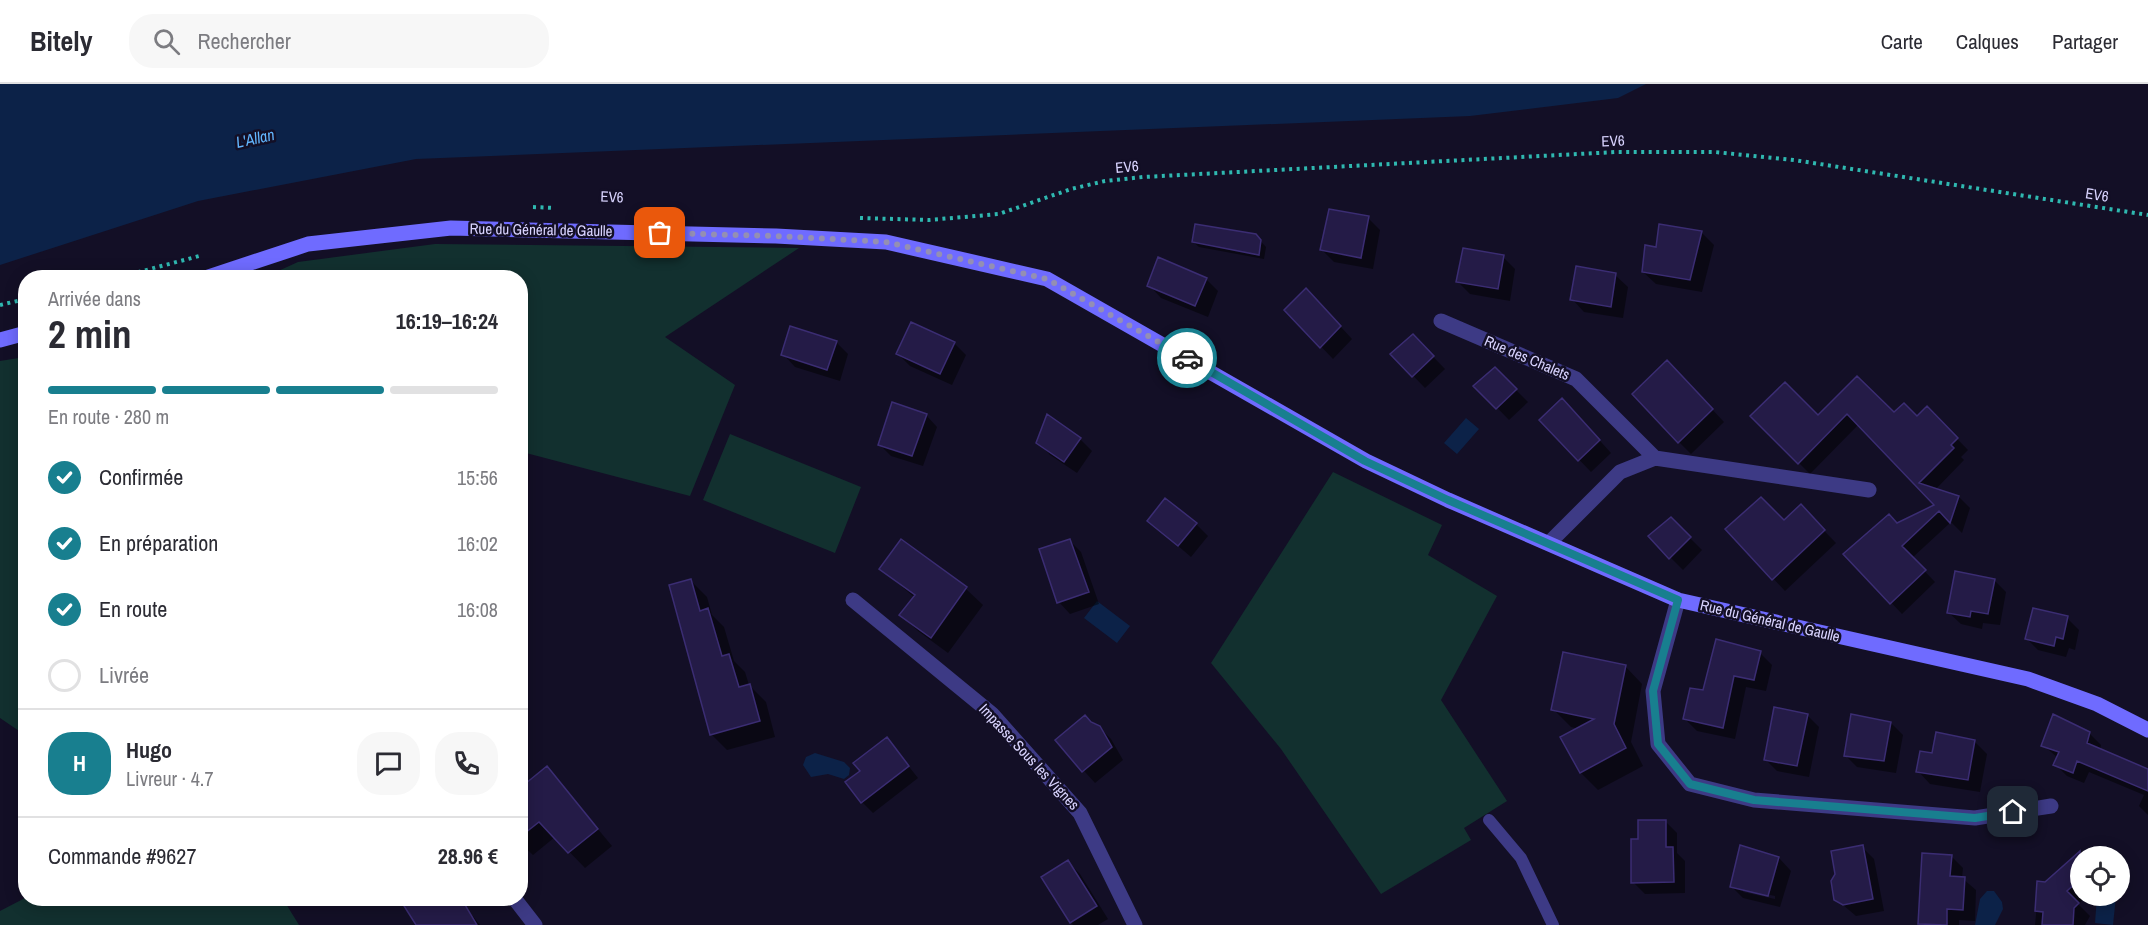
<!DOCTYPE html>
<html lang="fr">
<meta charset="utf-8">
<style>
body{margin:0;font-family:"Archivo Narrow",sans-serif;background:#f7f7f7;color:#2b2b33;height:100vh;display:flex;flex-direction:column;font-size:22px;white-space:nowrap}
*{box-sizing:border-box;margin:0}
p{font-size:20px;color:#7c7c81}
.icon{flex:none;width:33px;height:33px;fill:none;stroke:currentColor;stroke-width:2;stroke-linecap:round;stroke-linejoin:round}
.map{position:relative;flex:1;overflow:hidden}
.drawer{position:absolute;left:18px;top:186px;width:510px;height:636px;display:flex;flex-direction:column;background:#fff;border-radius:24px;box-shadow:0 3px 15px #0003}
.drawer>*{flex:none}
.tools{position:absolute;left:2070px;top:762px;display:grid;gap:12px}
.tools a{display:grid;place-items:center;width:60px;height:60px;border-radius:50%;background:#fff;box-shadow:0 3px 15px #0003;font-size:30px}
.pin{position:absolute;display:grid;place-items:center;width:51px;height:51px;color:#fff;margin:-26px;border-radius:12px;box-shadow:0 3px 9px #0006}
.courier{position:absolute;display:grid;place-items:center;width:60px;height:60px;margin:-30px;border:4px solid #187f8f;border-radius:50%;background:#fff;color:#222;box-shadow:0 2px 8px #0007}
.overview em{font-style:normal;font-weight:700}
.overview div{display:flex;flex-direction:column-reverse}
.overview{display:flex;align-items:center;justify-content:space-between;height:102px;padding:0 30px}
h1{font-size:39px;font-weight:700;line-height:45px}
.bar{display:grid;grid-template-columns:repeat(4,1fr);gap:9px 6px;align-content:center;height:72px;padding:0 30px}
.bar i{height:8px;border-radius:4px;background:#e1e1e2}
.bar .current{background:#187f8f}
.bar p{grid-column:span 4}
.line{display:flex;align-items:center;gap:15px;padding:0 30px;border-top:2px solid #e1e1e2}
.line div{flex:1}
.round{display:grid;place-items:center;flex:none;width:63px;height:63px;border-radius:24px;background:#f7f7f7}
ol{padding:0 30px;list-style:none}
li{display:flex;align-items:center;gap:18px;height:66px}
li p{margin-inline-start:auto}
li .icon{padding:6px;border-radius:50%;background:#187f8f;color:#fff;stroke-width:4}
li:last-child{color:#7c7c81}
li i{width:33px;height:33px;border:3px solid #e1e1e2;border-radius:50%}
header{display:flex;align-items:center;gap:36px;box-sizing:border-box;height:84px;padding:0 30px;background:#fff;border-bottom:2px solid #e1e1e2}
header strong{font-size:28px}
nav{display:flex;gap:33px;margin-inline-start:auto;font-size:21px}
.search{width:420px;height:54px;background:#f7f7f7;display:flex;align-items:center;gap:15px;box-sizing:border-box;padding:0 21px;border-radius:24px;color:#7c7c81;font-size:22px}
.map>svg:first-child{display:block}
.green{fill:#12302f}
.water{fill:#0c2248}
.shadow{fill:#0007;fill-rule:evenodd}
.building{fill:#241b47;stroke:#3b2d73;stroke-width:1.5}
.lines{fill:none;stroke-linecap:round;stroke-linejoin:round}
.path{stroke:#2fb8b0;stroke-width:4;stroke-dasharray:3 4.5;stroke-linecap:butt}
.service{stroke:#3d3a85;stroke-width:12}
.minor{stroke:#3d3a85;stroke-width:15}
.secondary{stroke:#6f6bff;stroke-width:15}
.done{stroke:#948fb3;stroke-width:6;stroke-dasharray:0 10.8}
.route{stroke:#187f8f;stroke-width:8}
.labels{text-anchor:middle;stroke-width:5;stroke-linejoin:round;paint-order:stroke}
.street-label{font-size:15px;fill:#d9d4ff;stroke:#130f26}
.water-label{font-size:16px;font-style:italic;fill:#62b6ff;stroke:#130f26}
</style>
<header>
<strong>Bitely</strong>
<div class="search"><svg class="icon" aria-label="search" viewBox="0 0 24 24"><circle cx="10" cy="10" r="6"/><path d="M15 15l6 6"/></svg>Rechercher</div>
<nav><a>Carte</a><a>Calques</a><a>Partager</a></nav>
</header>
<div class="map">
<svg width="2148" height="841" viewBox="0 0 2148 841">
<rect width="100%" height="100%" fill="#130f26"/>
<!-- green -->
<path class="green" d="M435,160L799,164L665,253L735,301L690,412L526,369L521,365L520,194L265,193L298,178Z
M25,273H26L25,651L0,634V277Z
M730,350L861,403L835,469L703,416Z
M1333,388L1442,441L1428,471L1497,512L1441,616L1507,717L1464,744L1471,756L1381,810L1281,665L1211,579Z
M25,814L283,815L299,841H0V827Z"/>
<!-- water -->
<path class="water" d="M0,0H1646L1618,14L1470,32L416,75L198,117L0,181Z
M1466,334L1479,345L1457,370L1444,359Z
M1097,517L1130,542L1117,559L1084,534Z
M815,669L844,678L850,684L849,691L844,695L828,690L811,693L803,681L806,673Z
M1987,807H1994L2002,818L2003,825L1995,841H1975L1980,815Z
M2097,812H2116L2113,841L2095,839Z"/>
<!-- shadow -->
<path class="shadow" d="M1368,134L1380,146L1373,185L1334,178L1322,166Z
M1660,142L1702,149L1714,161L1702,208L1656,200L1643,188L1657,165Z
M1255,151L1266,163L1264,175L1199,163L1193,158Z
M1503,173L1515,185L1510,217L1470,210L1458,198Z
M1615,191L1628,203L1623,234L1584,228L1572,215Z
M1206,195L1218,207L1208,233L1161,214L1149,201Z
M1318,218L1352,255L1333,275L1286,226Z
M1413,252L1445,285L1425,304L1392,270Z
M836,258L848,270L840,297L795,283L783,270Z
M954,259L966,271L952,301L910,282L898,270Z
M1495,285L1528,318L1509,336L1476,302Z
M1679,290L1724,338L1691,370L1679,358Z
M1857,294L1894,330L1917,335L1927,324L1968,366L1961,373L1964,376L1935,406L1959,413L1970,424L1962,449L1951,438L1912,474L1935,498L1902,530L1846,471L1937,422L1859,340L1810,390L1752,332L1818,333Z
M1574,328L1611,369L1591,388L1541,336Z
M926,331L937,343L923,382L891,372L880,361Z
M1080,355L1092,367L1077,389L1050,371L1038,358Z
M1800,422L1836,459L1785,507L1728,446L1784,438Z
M1671,435L1702,466L1683,486L1650,453Z
M1149,437L1196,440L1208,452L1191,473Z
M901,457L966,505L983,521L948,569L918,547L901,531L914,513L881,485Z
M1070,457L1081,468L1099,520L1070,530L1059,518Z
M1994,496L2006,508L2000,541L1983,539L1982,545L1961,540L1948,528Z
M691,497L707,513L712,531L724,543L734,577L745,588L749,601L766,618L775,653L727,666L711,650Z
M2067,534L2079,546L2075,566L2069,564L2066,573L2038,566L2026,554Z
M1760,569L1772,581L1766,607L1746,603L1735,655L1697,647L1685,635L1704,608Z
M1625,582L1642,600L1631,658L1643,682L1598,706L1581,689L1579,645L1571,643L1553,625Z
M1807,631L1819,643L1809,693L1777,687L1765,675Z
M1891,639L1903,651L1896,689L1857,683L1845,671Z
M1092,640L1099,643L1111,655L1123,676L1095,699L1057,657Z
M2089,649L2101,661L2100,665L2148,688V731L2139,722L2144,711L2089,688L2084,699L2067,692L2055,680L2058,674L2043,661Z
M887,655L918,694L873,729L862,718V687Z
M1975,658L1987,670L1980,708L1930,700L1918,687L1933,671Z
M547,684L612,762L585,784L555,753L533,771L520,759V719Z
M1665,737L1677,749V769L1685,777V809L1645,810L1633,798L1640,757Z
M1741,763L1779,774L1791,787L1780,823L1743,814L1731,802ZM1743,805L1775,812V815L1743,808Z
M1862,763L1874,775L1884,827L1856,832L1836,815Z
M2082,767L2087,772H2080V812H2087L2078,820L2090,832L2085,841H2035L2039,799H2046Z
M1951,772L1963,784L1962,794L1976,806L1975,837L1959,836V841H1921Z
M1068,778L1080,790L1108,835L1098,841H1073L1071,838Z
M400,814L463,820L480,841H415Z"/>
<!-- building -->
<path class="building" d="M1329,125L1369,132L1361,174L1320,166Z
M1195,140L1256,150L1261,156L1259,171L1192,158Z
M1659,140L1702,147L1690,196L1642,188L1645,161L1656,163Z
M1463,164L1504,171L1498,205L1456,198Z
M1158,173L1207,194L1195,222L1147,202Z
M1576,182L1616,189L1611,223L1570,216Z
M1306,204L1341,242L1320,264L1284,226Z
M911,238L955,258L940,290L896,270Z
M790,242L837,257L827,286L781,271Z
M1413,250L1434,272L1412,293L1390,270Z
M1667,276L1713,325L1678,359L1632,310Z
M1495,283L1517,305L1496,325L1473,302Z
M1857,292L1894,328L1904,319L1917,332L1927,322L1958,354L1951,361L1954,364L1919,399L1959,412L1950,439L1939,427L1902,462L1926,486L1890,520L1843,470L1889,430L1897,439L1934,421L1847,330L1798,380L1750,332L1785,298L1818,331Z
M1562,314L1600,356L1578,377L1539,336Z
M892,318L927,330L912,372L878,361Z
M1047,330L1081,354L1064,378L1036,359Z
M1761,413L1784,436L1801,420L1825,446L1772,496L1725,445Z
M1165,414L1197,439L1178,462L1147,437Z
M1671,433L1691,453L1669,475L1648,452Z
M901,455L967,503L931,554L899,531L915,511L879,485Z
M1070,455L1089,508L1057,519L1039,465Z
M1955,487L1995,495L1988,530L1971,527L1970,533L1947,529Z
M691,495L700,527L708,524L722,572L729,570L739,603L750,600L760,637L710,651L669,501Z
M2033,524L2068,532L2063,555L2056,553L2054,562L2025,555Z
M1716,555L1761,567L1754,596L1734,592L1723,644L1683,635L1690,604L1703,606Z
M1563,568L1626,581L1614,640L1626,664L1580,689L1560,653L1594,635L1551,626Z
M1774,623L1808,630L1797,682L1764,676Z
M1851,630L1891,638L1884,677L1844,672Z
M2053,630L2090,648L2087,659L2148,685V707L2077,677L2073,689L2053,681L2059,668L2041,662Z
M1085,631L1091,638L1100,642L1112,663L1082,688L1055,656Z
M1936,648L1975,656L1968,696L1916,688L1920,667L1932,669Z
M887,653L909,682L861,719L845,698L860,687L853,679Z
M547,682L598,745L568,769L539,738L520,753V704Z
M1638,736H1666V763H1673L1674,798L1631,799V755H1638Z
M1740,761L1779,773L1768,812L1730,803Z
M1863,761L1873,815L1843,821L1834,816L1831,797L1835,790L1831,767Z
M2080,767V795L2067,807L2079,819L2074,824L2073,841H2042L2043,828L2035,827L2037,797L2045,798Z
M1922,769L1952,771L1950,792L1965,793L1963,826L1947,825V841L1918,840Z
M1068,776L1097,822L1070,839L1041,793Z
M399,814H461L477,841H416Z"/>
<g class="lines">
<!-- path -->
<path class="path" d="M533,123L555,124
M860,134L929,136L999,130L1071,105L1105,97L1143,93L1616,68H1715L1794,76L2148,131
M116,194L203,171
M0,221L26,215"/>
<!-- service -->
<path class="service" d="M1489,736L1521,774L1553,841"/>
<!-- minor -->
<path class="minor" d="M1441,237L1576,295L1655,374
M1549,459L1620,388L1655,374L1869,406
M853,516L992,630L1080,729L1135,841
M1678,516L1653,607L1658,660L1690,700L1754,716L1975,734L2051,722
M514,814L535,841"/>
<!-- secondary -->
<path class="secondary" d="M205,194L308,160L451,144L776,152L886,158L1047,195L1366,377L1448,416L1678,516L2028,595L2097,620L2148,646
M0,256L26,249"/>
</g>
<g class="lines">
<!-- done -->
<path class="done" d="M660,149L776,152L886,158L1047,195L1187,274"/>
<!-- route -->
<path class="route" d="M1187,274L1365,377L1448,416L1678,516L1653,607L1658,660L1690,700L1754,716L1975,734L2013,728"/>
</g>
<g class="labels">
<!-- street labels -->
<g class="street-label">
<text transform="translate(1613 57) rotate(-2)" y="5">EV6</text>
<text transform="translate(1127 83) rotate(-5)" y="5">EV6</text>
<text transform="translate(2097 111) rotate(9)" y="5">EV6</text>
<text transform="translate(612 113) rotate(2)" y="5">EV6</text>
<text transform="translate(541 146) rotate(1)" y="5">Rue du Général de Gaulle</text>
<text transform="translate(1527 274) rotate(23)" y="5">Rue des Chalets</text>
<text transform="translate(1770 537) rotate(13)" y="5">Rue du Général de Gaulle</text>
<text transform="translate(1029 673) rotate(47)" y="5">Impasse Sous les Vignes</text>
</g>
<!-- water labels -->
<g class="water-label">
<text transform="translate(255 54) rotate(-12)" y="6">L'Allan</text>
</g>
</g>
</svg>
<div class="tools">
<a><svg class="icon" aria-label="locate" viewBox="0 0 24 24"><circle cx="12" cy="12" r="6"/><path d="M12 2v4M12 18v4M2 12h4M18 12h4"/></svg></a>
</div>
<div class="pin" style="left:660px;top:149px;background:#ea580c"><svg class="icon" aria-label="bag" viewBox="0 0 24 24"><path d="M5 8h14l-1 12H6zM9 8a3 3 0 0 1 6 0"/></svg></div>
<div class="pin" style="left:2013px;top:728px;background:#1f2937"><svg class="icon" aria-label="home" viewBox="0 0 24 24"><path d="M3 11l9-7 9 7M6 9v11h12V9"/></svg></div>
<div class="courier" style="left:1187px;top:274px"><svg class="icon" aria-label="car" viewBox="0 0 24 24"><path d="M5 17H2v-5l4-1 3-4h7l3 4 3 1v5h-3M9 17h6M6 11h13"/><circle cx="7" cy="17" r="2"/><circle cx="17" cy="17" r="2"/></svg></div>
<section class="drawer">
<div class="overview"><div><h1>2 min</h1><p>Arrivée dans</p></div><em>16:19–16:24</em></div>
<div class="bar"><i class="current"></i><i class="current"></i><i class="current"></i><i></i><p>En route · 280 m</p></div>
<ol>
<li><svg class="icon" aria-label="check" viewBox="0 0 24 24"><path d="M5 12l5 5 9-10"/></svg>Confirmée<p>15:56</p></li>
<li><svg class="icon" aria-label="check" viewBox="0 0 24 24"><path d="M5 12l5 5 9-10"/></svg>En préparation<p>16:02</p></li>
<li><svg class="icon" aria-label="check" viewBox="0 0 24 24"><path d="M5 12l5 5 9-10"/></svg>En route<p>16:08</p></li>
<li><i></i>Livrée</li>
</ol>
<div class="line" style="height:108px"><b class="round" style="background:#187f8f;color:#fff">H</b><div><b>Hugo</b><p>Livreur · 4.7</p></div><a class="round"><svg class="icon" aria-label="chat" viewBox="0 0 24 24"><path d="M4 5h16v11H9l-5 4z"/></svg></a><a class="round"><svg class="icon" aria-label="phone" viewBox="0 0 24 24"><path d="M5 4h4l2 5-3 2q2 4 5 5l2-3 5 2v4C11 20 4 13 5 4z"/></svg></a></div>
<div class="line" style="height:78px"><div>Commande #9627</div><b>28.96 €</b></div>
</section>
</div>
